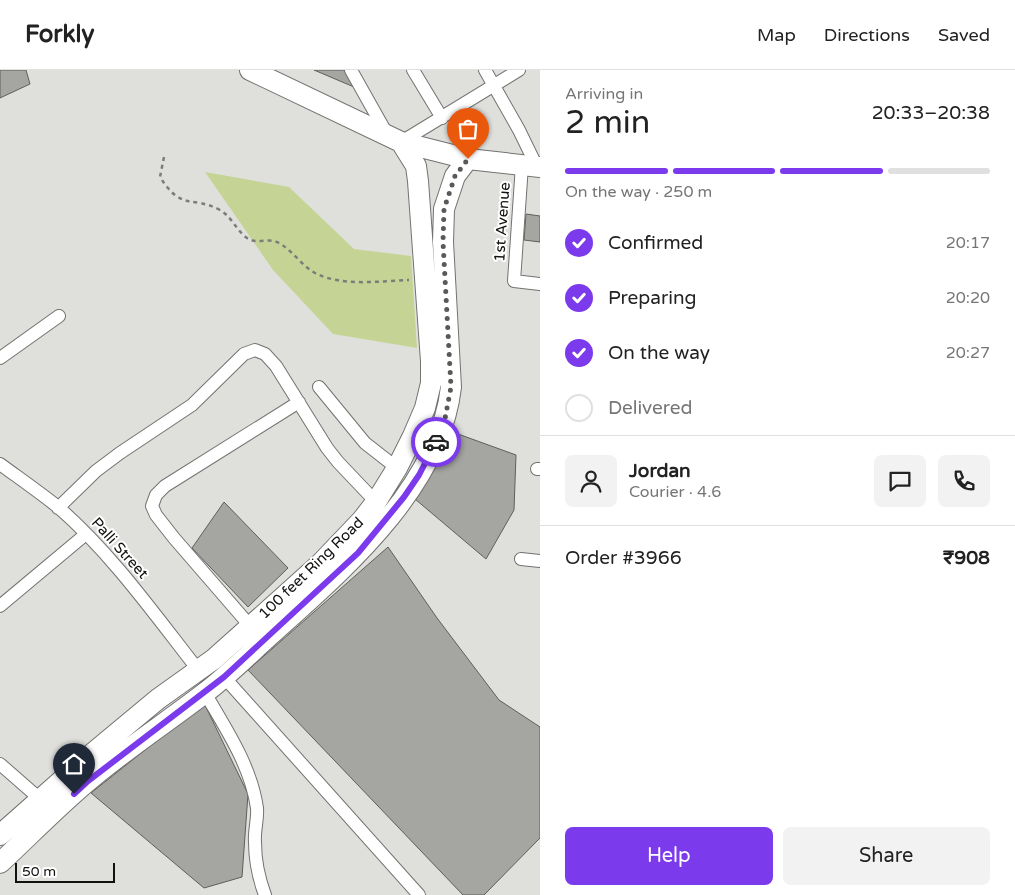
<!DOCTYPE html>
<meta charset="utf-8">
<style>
body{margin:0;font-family:"Varela Round",sans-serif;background:#f2f2f2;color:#222;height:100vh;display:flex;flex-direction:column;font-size:19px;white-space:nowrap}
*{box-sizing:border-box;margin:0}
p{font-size:16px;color:#767676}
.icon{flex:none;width:28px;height:28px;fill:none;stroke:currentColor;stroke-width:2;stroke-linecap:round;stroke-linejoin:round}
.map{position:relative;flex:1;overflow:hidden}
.drawer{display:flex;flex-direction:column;background:#fff;width:475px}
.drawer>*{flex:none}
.scale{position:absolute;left:15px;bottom:12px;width:100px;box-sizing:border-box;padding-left:5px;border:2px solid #111210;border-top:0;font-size:14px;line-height:18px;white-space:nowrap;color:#111210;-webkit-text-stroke:4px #fff;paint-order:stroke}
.pin{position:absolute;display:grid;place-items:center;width:42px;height:42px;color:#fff;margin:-51px -21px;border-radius:50% 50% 50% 0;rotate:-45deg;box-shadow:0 0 5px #0007}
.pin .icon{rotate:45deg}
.courier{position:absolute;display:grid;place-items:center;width:50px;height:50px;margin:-25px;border:4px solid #7c3aed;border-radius:50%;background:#fff;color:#222;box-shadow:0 1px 6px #0007}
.headline em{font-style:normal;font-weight:600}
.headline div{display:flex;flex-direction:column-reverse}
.headline{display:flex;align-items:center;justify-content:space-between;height:85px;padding:0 25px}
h1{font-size:32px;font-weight:600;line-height:38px}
.bar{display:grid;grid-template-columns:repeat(4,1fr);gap:8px 5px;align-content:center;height:60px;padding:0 25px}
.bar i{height:6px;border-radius:4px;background:#e0e0e0}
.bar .active{background:#7c3aed}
.bar p{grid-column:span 4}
.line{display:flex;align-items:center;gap:12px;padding:0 25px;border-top:1px solid #e0e0e0}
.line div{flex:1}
.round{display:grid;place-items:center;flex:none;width:52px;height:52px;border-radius:8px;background:#f2f2f2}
ol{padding:0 25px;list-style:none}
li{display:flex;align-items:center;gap:15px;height:55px}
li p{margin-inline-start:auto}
li .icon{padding:5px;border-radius:50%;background:#7c3aed;color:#fff;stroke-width:4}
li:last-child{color:#767676}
li i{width:28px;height:28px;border:2px solid #e0e0e0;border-radius:50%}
.primary-button{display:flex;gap:10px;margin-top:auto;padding:10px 25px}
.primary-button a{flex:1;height:58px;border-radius:8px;background:#7c3aed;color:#fff;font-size:20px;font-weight:600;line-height:58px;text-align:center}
.primary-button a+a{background:#f2f2f2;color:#222}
header{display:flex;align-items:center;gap:30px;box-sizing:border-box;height:70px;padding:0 25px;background:#fff;border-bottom:1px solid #e0e0e0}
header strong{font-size:24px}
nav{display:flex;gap:28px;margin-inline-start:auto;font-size:18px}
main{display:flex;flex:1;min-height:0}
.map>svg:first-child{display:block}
.green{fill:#c5d495}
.building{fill:#a5a6a2;stroke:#5e5f5b}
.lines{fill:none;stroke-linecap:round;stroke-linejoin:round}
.street-casing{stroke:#727370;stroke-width:14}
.primary-casing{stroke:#727370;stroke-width:22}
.path{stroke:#7c7d7a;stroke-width:2.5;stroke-dasharray:4 4;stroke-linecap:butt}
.street{stroke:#fff;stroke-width:12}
.primary{stroke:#fff;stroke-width:20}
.done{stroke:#595a57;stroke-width:5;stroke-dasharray:0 9}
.route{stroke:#7c3aed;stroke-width:6}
.labels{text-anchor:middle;stroke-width:4;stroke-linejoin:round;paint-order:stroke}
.street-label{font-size:15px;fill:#111210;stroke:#fff}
</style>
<header>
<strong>Forkly</strong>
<nav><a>Map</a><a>Directions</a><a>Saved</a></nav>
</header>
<main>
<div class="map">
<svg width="540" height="825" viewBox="0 0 540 825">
<rect width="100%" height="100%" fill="#dfe0dc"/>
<!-- green -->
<path class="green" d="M205,102L289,117L354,179L411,186L417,278L333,264L273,200Z"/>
<!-- building -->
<path class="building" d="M0,0H26L30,14L0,28Z
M314,0H344L354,17Z
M526,144L540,146V172L524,170Z
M447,360L516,385L514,440L486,489L415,429Z
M224,432L288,498L248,537L192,478Z
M388,477L437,548L499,630L540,657V768L484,825H463L248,600Z
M204,633L248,724L242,807L204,818L91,723Z"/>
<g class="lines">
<defs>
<path id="street" d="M351,0L388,66
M413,0L442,48
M485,0L519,60L537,97
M401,72L519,0
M522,95L514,211L540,214
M0,288L59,246
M319,317L365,373L397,398
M0,394C19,408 39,422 58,437C112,484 155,545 199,601
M537,399H540
M58,438L96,401L120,383L192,335L244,284L255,280L265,284L276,296L327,378L338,392L376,432
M521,489L540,491
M0,536L86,464
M251,557L174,468L156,445L152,436L156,425L165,416L299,332
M224,607L419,825
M205,623C226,659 251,696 257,738C258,749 254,761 255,772C255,790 259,809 265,825
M0,694L40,729"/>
<path id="primary" d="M250,0L401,72L468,89L540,97
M0,765L87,688L158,629L214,589L320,494L362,450L376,432L397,398L413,366L425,338L431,313V291L418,111L416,96L401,72
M0,793C29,766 58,736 88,711C126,679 167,652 206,622C231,603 253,580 276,560C346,497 440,416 451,317L443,172L444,139L455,106L468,89"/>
</defs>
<!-- street casing -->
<use href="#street" class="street-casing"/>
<!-- primary casing -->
<use href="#primary" class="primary-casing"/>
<!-- path -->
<path class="path" d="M164,87L160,107C182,142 192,125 220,140C232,147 236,160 247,168C257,175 269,167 279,173C293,181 301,195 315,203C342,217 380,211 409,210"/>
<!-- street -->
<use href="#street" class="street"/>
<!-- primary -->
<use href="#primary" class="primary"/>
</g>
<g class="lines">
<!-- done -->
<path class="done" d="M436,372L444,354L451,317L443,172L444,139L455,106L468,89"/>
<!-- route -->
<path class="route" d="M74,724L88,711L224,607L358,483L404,427L419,405L436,372"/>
</g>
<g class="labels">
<!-- street labels -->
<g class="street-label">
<text transform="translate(502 152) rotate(-86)" y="5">1st Avenue</text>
<text transform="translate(120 478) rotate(48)" y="5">Palli Street</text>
<text transform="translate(311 498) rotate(-44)" y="5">100 feet Ring Road</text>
</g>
</g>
</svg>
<div class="scale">50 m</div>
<div class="pin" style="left:468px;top:89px;background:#ea580c"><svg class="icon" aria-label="bag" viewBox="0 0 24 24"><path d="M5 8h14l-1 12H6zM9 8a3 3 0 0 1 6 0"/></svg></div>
<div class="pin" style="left:74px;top:724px;background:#1f2937"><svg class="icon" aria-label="home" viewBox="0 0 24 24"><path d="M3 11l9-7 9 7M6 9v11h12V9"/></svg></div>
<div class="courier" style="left:436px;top:372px"><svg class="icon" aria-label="car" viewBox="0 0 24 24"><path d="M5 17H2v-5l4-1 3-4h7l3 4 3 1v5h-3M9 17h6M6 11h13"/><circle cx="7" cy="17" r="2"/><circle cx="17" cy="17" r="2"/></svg></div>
</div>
<section class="drawer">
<div class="headline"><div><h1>2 min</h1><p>Arriving in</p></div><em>20:33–20:38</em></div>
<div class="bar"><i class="active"></i><i class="active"></i><i class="active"></i><i></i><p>On the way · 250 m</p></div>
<ol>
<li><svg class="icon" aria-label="check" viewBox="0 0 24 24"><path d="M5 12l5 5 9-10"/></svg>Confirmed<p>20:17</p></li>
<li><svg class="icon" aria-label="check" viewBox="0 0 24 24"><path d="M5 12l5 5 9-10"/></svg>Preparing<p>20:20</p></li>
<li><svg class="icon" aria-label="check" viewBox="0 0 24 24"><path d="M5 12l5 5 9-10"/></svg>On the way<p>20:27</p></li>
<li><i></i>Delivered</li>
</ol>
<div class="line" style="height:90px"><a class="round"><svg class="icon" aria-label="person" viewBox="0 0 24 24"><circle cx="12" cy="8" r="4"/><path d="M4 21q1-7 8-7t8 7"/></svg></a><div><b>Jordan</b><p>Courier · 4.6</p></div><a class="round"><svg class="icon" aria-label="chat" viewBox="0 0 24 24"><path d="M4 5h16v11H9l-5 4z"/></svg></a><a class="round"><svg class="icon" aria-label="phone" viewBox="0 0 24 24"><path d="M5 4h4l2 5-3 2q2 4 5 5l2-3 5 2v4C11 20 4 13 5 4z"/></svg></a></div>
<div class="line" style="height:65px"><div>Order #3966</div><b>₹908</b></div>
<div class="primary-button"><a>Help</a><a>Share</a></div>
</section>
</main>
